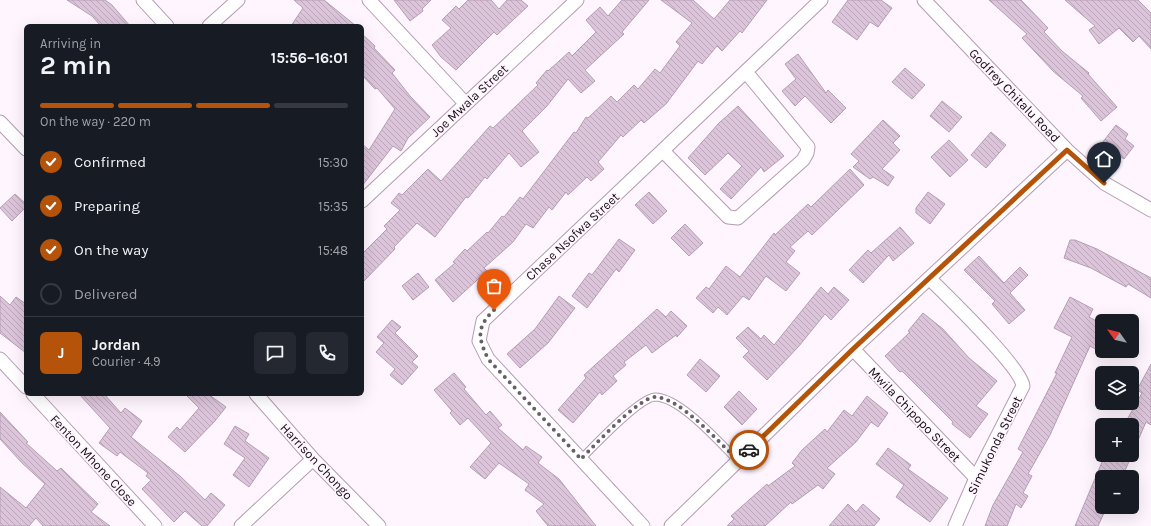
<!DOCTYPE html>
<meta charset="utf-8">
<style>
body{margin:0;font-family:Karla,sans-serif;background:#242831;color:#f1f3f6;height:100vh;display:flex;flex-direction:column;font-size:15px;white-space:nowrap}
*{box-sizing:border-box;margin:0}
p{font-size:13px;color:#9ea1a6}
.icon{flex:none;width:22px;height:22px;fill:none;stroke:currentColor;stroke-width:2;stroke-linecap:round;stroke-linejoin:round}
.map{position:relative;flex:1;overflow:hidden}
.details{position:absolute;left:24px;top:24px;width:340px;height:372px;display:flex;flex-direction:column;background:#171b24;border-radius:6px;box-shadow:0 4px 16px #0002}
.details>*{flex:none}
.needle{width:26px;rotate:304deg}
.buttons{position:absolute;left:1095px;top:314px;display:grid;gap:8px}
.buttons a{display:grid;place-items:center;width:44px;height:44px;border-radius:6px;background:#171b24;box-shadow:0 4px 16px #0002;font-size:20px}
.pin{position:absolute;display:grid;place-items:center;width:34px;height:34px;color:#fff;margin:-41px -17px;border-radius:50% 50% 50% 0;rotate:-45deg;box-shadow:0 0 4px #0007}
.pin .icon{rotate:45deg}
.courier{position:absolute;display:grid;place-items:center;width:40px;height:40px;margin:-20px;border:3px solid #b45309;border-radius:50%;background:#fff;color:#222;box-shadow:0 1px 5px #0007}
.summary em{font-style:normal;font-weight:700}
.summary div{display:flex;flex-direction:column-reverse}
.summary{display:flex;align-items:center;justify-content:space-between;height:68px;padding:0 16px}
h1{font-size:26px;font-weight:700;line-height:30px}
.bar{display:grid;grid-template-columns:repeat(4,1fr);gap:6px 4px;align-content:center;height:48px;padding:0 16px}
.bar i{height:5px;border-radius:3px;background:#363941}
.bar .on{background:#b45309}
.bar p{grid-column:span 4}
.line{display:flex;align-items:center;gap:10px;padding:0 16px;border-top:1px solid #363941}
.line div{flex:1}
.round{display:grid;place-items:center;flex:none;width:42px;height:42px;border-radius:6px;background:#242831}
ol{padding:0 16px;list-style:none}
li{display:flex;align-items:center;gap:12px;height:44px}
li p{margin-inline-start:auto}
li .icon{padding:4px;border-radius:50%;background:#b45309;color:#fff;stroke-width:4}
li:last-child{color:#9ea1a6}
li i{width:22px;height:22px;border:2px solid #363941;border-radius:50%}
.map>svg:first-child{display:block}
.building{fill:url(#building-back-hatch);stroke:#b59eb3}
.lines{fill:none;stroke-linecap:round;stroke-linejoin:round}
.lane-casing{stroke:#b49cb2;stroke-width:9}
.street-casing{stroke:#b49cb2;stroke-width:15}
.lane{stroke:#fff;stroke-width:7}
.street{stroke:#fff;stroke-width:13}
.done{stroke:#685f67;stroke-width:4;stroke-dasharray:0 7.2}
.route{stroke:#b45309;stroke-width:5}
.labels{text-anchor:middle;stroke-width:3.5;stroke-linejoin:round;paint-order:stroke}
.street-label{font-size:13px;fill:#160e15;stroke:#fff5fe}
</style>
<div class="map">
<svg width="1151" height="526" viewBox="0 0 1151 526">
<defs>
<pattern id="building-back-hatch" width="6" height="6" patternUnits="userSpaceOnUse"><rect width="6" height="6" fill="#dcc4da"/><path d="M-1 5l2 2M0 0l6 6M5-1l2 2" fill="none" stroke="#bca7ba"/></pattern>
</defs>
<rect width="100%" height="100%" fill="#fff5fe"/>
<!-- building -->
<path class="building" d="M67,0H105L112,5L130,26H101L92,16Z
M294,0H324L356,26H291L303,8Z
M394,0H431L422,9L423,11L410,21Z
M468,0H491L499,9L507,0H521L528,6L497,35L494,32L456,70L441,57L432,45L451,28L442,20L456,6L459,9Z
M622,0H649L622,32L624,34L585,70L595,81L581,93L568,79L547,106L522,131L539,152L521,167L509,153L487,179L485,177L468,198L466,197L435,237L417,223L394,247L395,249L362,283V254L387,229L384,226L400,210L391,203L399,193L402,195L428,169L441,181L490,126L493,128L538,85L536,83L547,70L548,71L569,52L572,56L596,32L586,20L600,7L608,16Z
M661,0H693L714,19L730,0H767L742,33L740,31L722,51L717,46L702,64L698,61L666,104L644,123L641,120L623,137L621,135L598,162L604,169L591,181L587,177L568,195L566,192L552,210L549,207L533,228L526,224L513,242L484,268L487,271L453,302L435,280L455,263L453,262L465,249L467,251L487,232L488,233L502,216L504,217L520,197L523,199L574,132L576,133L586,117L588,118L611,96L617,102L634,85L638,89L655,69L660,73L680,46L676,42L692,23Z
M848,0H881L892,8L878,27L870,22L857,40L832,22Z
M989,0H1021L1048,28L1044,32L1062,51L1089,73L1088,74L1117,107L1101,121L1081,98L1083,96L1054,72L1022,38L1027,34Z
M1065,0H1138L1151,13V49L1139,36L1133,42L1119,28L1099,44L1089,30L1095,26Z
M362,34L375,46L374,48L395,70L392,73L410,96L430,117L408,138L401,151L393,146L362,186V144L369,150L395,109L377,88L375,89L362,75Z
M798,54L826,93L828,90L846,108L831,123L805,96L795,106L782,91L796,79L785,64Z
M905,68L925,85L912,99L892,82Z
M942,101L962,117L949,132L930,116Z
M738,106L784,156L764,172L761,167L731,199L720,189L742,166L728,153L705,175L688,158L719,123Z
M883,120L900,136L893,143L900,150L882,169L894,177L888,186L873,177L870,179L853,167L859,161L851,154Z
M1116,125L1128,134L1125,139L1134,146L1124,159L1102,143Z
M991,132L1006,145L986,168L971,155Z
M949,140L968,160L950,177L931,157Z
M850,169L864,185L812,235L808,231L790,247L795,251L786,262L800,273L786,291L766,276L749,300L743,296L727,315L718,307L713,313L696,298L706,287L709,289L726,266L740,277L774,233L775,235L808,204L811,207Z
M649,192L667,211L653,224L635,205Z
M928,192L945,204L930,224L916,213V208Z
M15,194L26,204V207L12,221L0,208Z
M685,224L703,243L689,256L671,238Z
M900,227L914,243L893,261L889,255L863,283L849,270L868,250L871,253Z
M619,239L635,250L619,272L616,269L587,308L572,296L589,273L592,275Z
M1070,240H1075L1097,249L1151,278V298L1128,284L1126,287L1091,268L1064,258Z
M979,256L1004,283L1020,267L1028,275L1010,293L1025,310L1009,324L992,304L995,301L964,270Z
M418,273L429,287L413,300L402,286Z
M821,287L828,294L834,287L849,300L831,320L825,314L799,346L767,380L743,357L749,351L736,338L748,327L761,339L764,335L774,345Z
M0,296L10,305L16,297L26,304V353L0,333Z
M559,296L575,308L548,343L520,368L507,354L535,329Z
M1070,297L1093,309L1089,317L1102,324V353L1090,346L1050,435L1028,474L1032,476L1023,493L1028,496L1021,508L1016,504L1007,526H985L993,505L1023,452L1018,449L1057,373H1055L1072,337L1054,328Z
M657,309L666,317L671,311L687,326L677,337L676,335L652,353L646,345L624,362L626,365L613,376L617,381L602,395L600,392L573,423L558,410L586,378L584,375Z
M923,313L943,329L969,358L997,381L976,406L988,414L970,438L952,424L953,422L902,371L900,372L885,356L910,332L908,331Z
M392,320L401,327L395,333L418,356L412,362L418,367L402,385L390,375L395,369L376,352L384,343L377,337Z
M700,359L720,376L706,392L687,375Z
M1151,364V425L1146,422L1132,454V425H1124L1142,393L1137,390Z
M454,373L466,387L464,389L486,415L490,411L502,425L498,428L523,450L526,446L542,457L538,463L559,479L596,526H548L536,511L544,504L525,490L529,484L499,463L485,479L470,467L491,443L468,418L460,425L450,413L452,411L434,390Z
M739,391L757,409L742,425L724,407Z
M79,394H104L121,413L125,408L142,421L131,437L180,476L205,500L211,493L225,505L207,526H202L185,511L174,522L142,489L151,480L146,476L148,473L120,452L117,456L99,443L110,428Z
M185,394H208L226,407L215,421L185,452L168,437L177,427L180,430L199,408Z
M867,396L888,413L878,427L871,422L856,442L827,468L835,474L823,489L818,485L792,504L791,502L765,526H727L734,519L731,516L767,484L768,486L795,466L792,463L802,450L825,429L827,432L844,410L852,416Z
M0,412L28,442L26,443L57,471L61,468L98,504L91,512L110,526H43L36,518L29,526H0V487L26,508L45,484L22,463L0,439Z
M235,426L249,434L245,441L269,458L249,487L233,475L245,458L224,444Z
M888,448L911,465L908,469L948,498L930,522L896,497L904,485L876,464Z
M1105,455H1132L1122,477H1102V509L1105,511L1098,526H1075Z
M848,504L856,512L863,504L880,519L874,526H829Z"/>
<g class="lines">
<defs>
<path id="lane" d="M581,459C594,446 639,398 655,397C680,397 720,443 738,461"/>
<path id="street" d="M143,0L167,26
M369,0L465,103
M924,0L1067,150L1104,183L1151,210
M209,26L238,0
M0,122L26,149
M663,151L728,217L738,218L803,160L807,153L808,147L746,72
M362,201L577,0
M929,278C947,296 1021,367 1023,386L976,478L955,526
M853,349L976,478
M0,359L26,387
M33,394L155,526
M256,394L313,459L379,526
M241,526L313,459
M643,526L488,359L479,341L483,321L821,0
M671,526L853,349L1067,150"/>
</defs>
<!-- lane casing -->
<use href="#lane" class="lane-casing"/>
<!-- street casing -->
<use href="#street" class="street-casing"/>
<!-- lane -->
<use href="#lane" class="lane"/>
<!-- street -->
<use href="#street" class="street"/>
</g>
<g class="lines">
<!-- done -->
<path class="done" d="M494,310C476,328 478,337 488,359L581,459C594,446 638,398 655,397C680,397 720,444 738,460L749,450"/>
<!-- route -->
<path class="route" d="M749,450L853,349L1067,150L1104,183"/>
</g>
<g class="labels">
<!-- street labels -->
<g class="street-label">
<text transform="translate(1015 95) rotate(46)" y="5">Godfrey Chitalu Road</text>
<text transform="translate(469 100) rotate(-43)" y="5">Joe Mwala Street</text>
<text transform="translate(572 236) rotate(-43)" y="5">Chase Nsofwa Street</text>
<text transform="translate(915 414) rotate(46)" y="5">Mwila Chipopo Street</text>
<text transform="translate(994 445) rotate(-64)" y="5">Simukonda Street</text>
<text transform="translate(94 460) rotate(47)" y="5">Fenton Mhone Close</text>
<text transform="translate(317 461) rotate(47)" y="5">Harrison Chongo</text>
</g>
</g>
</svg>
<div class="buttons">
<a><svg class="needle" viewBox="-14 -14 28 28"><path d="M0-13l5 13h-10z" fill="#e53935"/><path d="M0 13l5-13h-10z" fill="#9ea1a6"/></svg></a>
<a><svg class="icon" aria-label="layers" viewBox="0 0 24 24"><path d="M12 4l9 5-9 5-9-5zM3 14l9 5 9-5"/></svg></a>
<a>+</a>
<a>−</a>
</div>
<div class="pin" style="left:494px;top:310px;background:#ea580c"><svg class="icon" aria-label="bag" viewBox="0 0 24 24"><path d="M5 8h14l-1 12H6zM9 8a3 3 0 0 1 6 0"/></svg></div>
<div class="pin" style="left:1104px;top:183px;background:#1f2937"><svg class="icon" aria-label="home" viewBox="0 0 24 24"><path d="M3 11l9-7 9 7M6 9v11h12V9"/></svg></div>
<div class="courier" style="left:749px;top:450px"><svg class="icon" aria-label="car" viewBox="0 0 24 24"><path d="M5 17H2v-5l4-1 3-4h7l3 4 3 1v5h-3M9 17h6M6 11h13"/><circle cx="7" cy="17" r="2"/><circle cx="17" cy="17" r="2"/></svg></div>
<section class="details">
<div class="summary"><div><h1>2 min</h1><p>Arriving in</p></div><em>15:56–16:01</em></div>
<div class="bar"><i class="on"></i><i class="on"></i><i class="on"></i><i></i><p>On the way · 220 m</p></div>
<ol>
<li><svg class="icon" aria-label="check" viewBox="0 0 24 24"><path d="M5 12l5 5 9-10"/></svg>Confirmed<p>15:30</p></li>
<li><svg class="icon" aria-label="check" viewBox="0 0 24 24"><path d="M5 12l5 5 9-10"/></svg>Preparing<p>15:35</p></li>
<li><svg class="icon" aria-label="check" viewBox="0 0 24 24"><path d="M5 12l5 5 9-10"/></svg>On the way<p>15:48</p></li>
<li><i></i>Delivered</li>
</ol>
<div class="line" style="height:72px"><b class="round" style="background:#b45309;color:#fff">J</b><div><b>Jordan</b><p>Courier · 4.9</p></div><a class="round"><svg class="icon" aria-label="chat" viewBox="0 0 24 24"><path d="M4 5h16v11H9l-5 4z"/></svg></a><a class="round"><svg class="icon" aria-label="phone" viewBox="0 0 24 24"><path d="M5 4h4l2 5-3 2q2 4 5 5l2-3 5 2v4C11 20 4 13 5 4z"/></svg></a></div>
</section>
</div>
